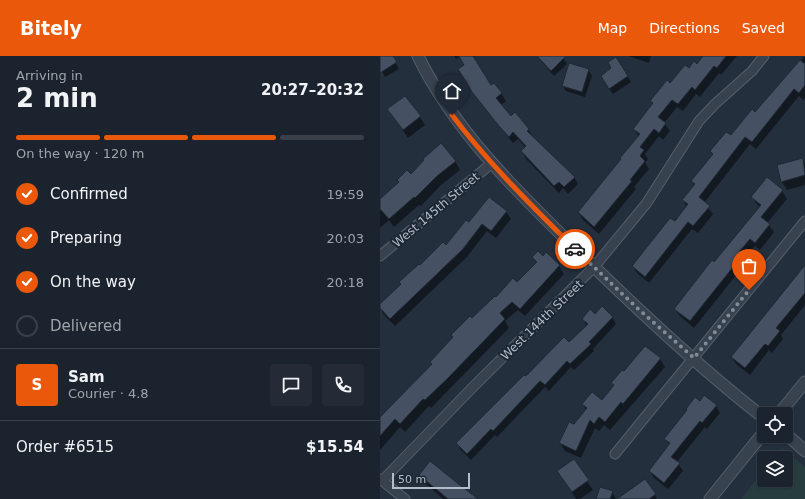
<!DOCTYPE html>
<meta charset="utf-8">
<style>
body{margin:0;font-family:"DejaVu Sans",sans-serif;background:#242b36;color:#f1f3f6;height:100vh;display:flex;flex-direction:column;font-size:15px;white-space:nowrap}
*{box-sizing:border-box;margin:0}
p{font-size:13px;color:#a0a4aa}
.icon{flex:none;width:22px;height:22px;fill:none;stroke:currentColor;stroke-width:2;stroke-linecap:round;stroke-linejoin:round}
.map{position:relative;flex:1;overflow:hidden}
.panel{display:flex;flex-direction:column;background:#1b232e;width:380px}
.panel>*{flex:none}
.fabs{position:absolute;left:377px;top:351px;display:grid;gap:8px}
.fabs a{display:grid;place-items:center;width:36px;height:36px;border-radius:4px;background:#1b232e;box-shadow:0 1px 3px #0004,0 0 0 1px #39404a;font-size:20px}
.scale{position:absolute;left:12px;bottom:10px;width:78px;box-sizing:border-box;padding-left:4px;border:2px solid #b4bcc9;border-top:0;font-size:11px;line-height:14px;white-space:nowrap;color:#b4bcc9;-webkit-text-stroke:3px #1d2633;paint-order:stroke}
.pin{position:absolute;display:grid;place-items:center;width:34px;height:34px;color:#fff;margin:-41px -17px;border-radius:50% 50% 50% 0;rotate:-45deg;box-shadow:0 0 4px #0007}
.pin .icon{rotate:45deg}
.courier{position:absolute;display:grid;place-items:center;width:40px;height:40px;margin:-20px;border:3px solid #ea580c;border-radius:50%;background:#fff;color:#222;box-shadow:0 1px 5px #0007}
.summary em{font-style:normal;font-weight:800}
.summary div{display:flex;flex-direction:column-reverse}
.summary{display:flex;align-items:center;justify-content:space-between;height:68px;padding:0 16px}
h1{font-size:26px;font-weight:800;line-height:30px}
.bar{display:grid;grid-template-columns:repeat(4,1fr);gap:6px 4px;align-content:center;height:48px;padding:0 16px}
.bar i{height:5px;border-radius:3px;background:#39404a}
.bar .active{background:#ea580c}
.bar p{grid-column:span 4}
.line{display:flex;align-items:center;gap:10px;padding:0 16px;border-top:1px solid #39404a}
.line div{flex:1}
.round{display:grid;place-items:center;flex:none;width:42px;height:42px;border-radius:4px;background:#242b36}
ol{padding:0 16px;list-style:none}
li{display:flex;align-items:center;gap:12px;height:44px}
li p{margin-inline-start:auto}
li .icon{padding:4px;border-radius:50%;background:#ea580c;color:#fff;stroke-width:4}
li:last-child{color:#a0a4aa}
li i{width:22px;height:22px;border:2px solid #39404a;border-radius:50%}
header{display:flex;align-items:center;gap:24px;box-sizing:border-box;height:56px;padding:0 20px;background:#ea580c;color:#fff}
header strong{font-size:19px}
nav{display:flex;gap:22px;margin-inline-start:auto;font-size:14px}
main{display:flex;flex:1;min-height:0}
.map>svg:first-child{display:block}
.green{fill:#263c3f}
.shadow{fill:#0007}
.building{fill:#455162;stroke:#1f2835}
.lines{fill:none;stroke-linecap:round;stroke-linejoin:round}
.minor-casing{stroke:#565f6c;stroke-width:11}
.tertiary-casing{stroke:#565f6c;stroke-width:13}
.minor{stroke:#38414e;stroke-width:9}
.tertiary{stroke:#38414e;stroke-width:11}
.done{stroke:#828b98;stroke-width:4;stroke-dasharray:0 7.2}
.route{stroke:#ea580c;stroke-width:5}
.labels{text-anchor:middle;stroke-width:4;stroke-linejoin:round;paint-order:stroke}
.street-label{font-size:12px;fill:#b4bcc9;stroke:#1d2633}
</style>
<header>
<strong>Bitely</strong>
<nav><a>Map</a><a>Directions</a><a>Saved</a></nav>
</header>
<main>
<section class="panel">
<div class="summary"><div><h1>2 min</h1><p>Arriving in</p></div><em>20:27–20:32</em></div>
<div class="bar"><i class="active"></i><i class="active"></i><i class="active"></i><i></i><p>On the way · 120 m</p></div>
<ol>
<li><svg class="icon" aria-label="check" viewBox="0 0 24 24"><path d="M5 12l5 5 9-10"/></svg>Confirmed<p>19:59</p></li>
<li><svg class="icon" aria-label="check" viewBox="0 0 24 24"><path d="M5 12l5 5 9-10"/></svg>Preparing<p>20:03</p></li>
<li><svg class="icon" aria-label="check" viewBox="0 0 24 24"><path d="M5 12l5 5 9-10"/></svg>On the way<p>20:18</p></li>
<li><i></i>Delivered</li>
</ol>
<div class="line" style="height:72px"><b class="round" style="background:#ea580c;color:#fff">S</b><div><b>Sam</b><p>Courier · 4.8</p></div><a class="round"><svg class="icon" aria-label="chat" viewBox="0 0 24 24"><path d="M4 5h16v11H9l-5 4z"/></svg></a><a class="round"><svg class="icon" aria-label="phone" viewBox="0 0 24 24"><path d="M5 4h4l2 5-3 2q2 4 5 5l2-3 5 2v4C11 20 4 13 5 4z"/></svg></a></div>
<div class="line" style="height:52px"><div>Order #6515</div><b>$15.54</b></div>
</section>
<div class="map">
<svg width="425" height="443" viewBox="0 0 425 443">
<rect width="100%" height="100%" fill="#242f3e"/>
<!-- green -->
<path class="green" d="M402,392L425,411V443H361L384,414V424H406V402H394Z"/>
<!-- shadow -->
<path class="shadow" d="M0,0H12L19,13L5,21L2,15L0,16Z
M74,0H95L93,2L110,31L121,37L126,45L121,49L131,61L148,73L152,80L194,121L198,128L188,138L183,132L179,137L146,103L142,95L146,92L138,83L133,87L125,77L98,43L79,13L85,9L81,0L76,3Z
M157,0H182L187,8L174,20Z
M248,0H271L269,7Z
M324,0H357L341,19L339,17L320,41L316,38L303,55L297,51L284,67L290,75L283,84L279,80L265,98L268,103L265,107L269,113L254,131L256,133L219,178L203,164L199,156L259,81L254,73L273,48L271,45L309,13L317,9Z
M425,0V42L423,44L419,40L376,93L370,88L324,147L333,158L318,177L312,173L269,227L258,218L253,211L307,151L303,144L315,130L312,125L334,99L331,95L351,81L375,57Z
M236,2L251,26L233,38L225,26L232,13Z
M208,14L212,20L205,41L186,35L183,30Z
M8,53L40,61L45,69L28,82Z
M423,103L425,107V129L407,134L402,126Z
M75,105L80,114L61,129L41,150L39,149L14,171L9,164L0,172V144L31,120Z
M402,135L407,143L387,167L394,176L380,194L375,190L364,203L368,209L359,220L357,218L314,272L300,260L295,253L380,152L372,141Z
M126,156L131,163L116,182L107,175L87,201L15,270L3,258L0,249L40,211L67,191L89,167Z
M166,198L179,210L184,218L145,260L138,254L125,265L129,272L51,352L49,350L25,376L20,371L0,394V360L1,361L52,309L51,307L73,282L72,280L137,227L157,208L153,201H163Z
M425,210V249L401,279L403,283L392,297L389,294L370,319L356,308L352,301Z
M215,259L232,261L236,268L213,293L214,295L194,314L191,311L169,335L165,331L117,381L115,379L91,404L81,394L77,387L146,322L207,270L203,263Z
M280,303L285,311L230,374L224,369L219,375L215,372L201,402L185,395L180,387L206,354L203,348L223,346L235,331L232,327L244,317Z
M336,350L340,357L327,373L325,371L297,406L303,415L288,433L274,422L270,415L290,390L286,383Z
M193,405L213,434L200,443H196L178,415Z
M40,419L98,443H63L45,427Z
M232,436L236,443H217Z
M275,439L277,443H246Z"/>
<!-- building -->
<path class="building" d="M0,0H13L17,6L0,17Z
M79,0H93L111,29L114,27L122,37L116,42L131,60L135,56L149,73L147,75L195,121L184,131L179,126L174,130L141,95L146,90L133,76L129,81L119,70L92,36L78,13L84,9Z
M157,0H186L171,15Z
M323,0H346L337,12L334,10L315,34L312,31L298,48L292,44L278,61L286,67L279,77L274,73L260,91L264,94L260,100L265,105L250,124L252,125L214,171L198,156L241,103L240,102L260,78L253,73L273,47L270,45L287,24L290,27L305,9L309,12L314,5L317,8Z
M236,1L248,20L229,33L221,20L231,12L228,6Z
M420,4L425,8V29L419,37L414,33L372,86L365,81L319,141L330,150L313,170L308,166L265,221L252,210L290,162L295,165L308,148L302,144L315,128L311,125L333,98L330,95L346,76L351,79L372,53L375,56Z
M189,7L209,13L202,36L182,30Z
M25,40L41,60L23,74L7,53Z
M61,87L76,105L57,120L35,142L34,141L9,163L0,153V143L19,126L17,124L27,114L31,118L44,104L43,103Z
M423,102L425,119L401,126L397,109Z
M387,121L403,134L381,161L390,168L375,187L370,183L359,196L364,200L354,212L353,211L310,265L294,253L332,204L334,206L381,149L371,141Z
M109,141L127,155L111,175L102,168L83,193L10,263L0,252V248L21,228L19,226L39,208L40,209L63,186L66,189L86,164L89,166Z
M158,195L163,200L166,196L180,209L140,253L132,246L120,257L125,263L67,323L45,344L43,343L20,368L15,363L0,380V361L52,308L50,306L73,281L71,279L90,260L92,262L115,240L116,241L133,222L137,226L157,206L152,201Z
M425,209V237L396,272L400,275L388,290L385,288L365,312L351,301Z
M222,250L233,261L209,286L211,288L190,308L187,305L165,329L160,325L113,375L111,373L87,398L76,387L144,319L146,320L184,281L189,286L208,268L202,263L210,253L215,258Z
M265,290L281,302L243,348L241,346L225,366L219,361L214,368L210,364L196,395L179,387L189,366L194,368L207,352L202,348L212,336L222,344L234,329L231,327L242,314L244,315Z
M324,339L337,349L322,367L320,365L291,401L300,407L284,427L269,415L290,387L284,383L307,354L306,353L315,341L320,345Z
M194,403L209,424L192,436L177,415Z
M50,405L76,426L98,443H68L39,419Z
M265,423L276,438L269,443H237Z
M220,431L233,435L230,443H216Z"/>
<g class="lines">
<defs>
<path id="minor" d="M0,200L112,107
M235,398L425,165
M0,423L25,443
M2,425L92,332L214,211L266,148L319,65L335,48L372,15L384,0"/>
<path id="tertiary" d="M38,0C76,78 140,138 201,198C259,255 320,312 384,362
M399,358L425,326
M406,378L425,395
M330,443L384,376"/>
</defs>
<!-- minor casing -->
<use href="#minor" class="minor-casing"/>
<!-- tertiary casing -->
<use href="#tertiary" class="tertiary-casing"/>
<!-- minor -->
<use href="#minor" class="minor"/>
<!-- tertiary -->
<use href="#tertiary" class="tertiary"/>
</g>
<g class="lines">
<!-- done -->
<path class="done" d="M195,193L255,250L314,302L369,234"/>
<!-- route -->
<path class="route" d="M72,59C109,108 152,150 195,193"/>
</g>
<g class="labels">
<!-- street labels -->
<g class="street-label">
<text transform="translate(56 154) rotate(-40)" y="4">West 145th Street</text>
<text transform="translate(162 264) rotate(-44)" y="4">West 144th Street</text>
</g>
</g>
</svg>
<div class="fabs">
<a><svg class="icon" aria-label="locate" viewBox="0 0 24 24"><circle cx="12" cy="12" r="6"/><path d="M12 2v4M12 18v4M2 12h4M18 12h4"/></svg></a>
<a><svg class="icon" aria-label="layers" viewBox="0 0 24 24"><path d="M12 4l9 5-9 5-9-5zM3 14l9 5 9-5"/></svg></a>
</div>
<div class="scale">50 m</div>
<div class="pin" style="left:369px;top:234px;background:#ea580c"><svg class="icon" aria-label="bag" viewBox="0 0 24 24"><path d="M5 8h14l-1 12H6zM9 8a3 3 0 0 1 6 0"/></svg></div>
<div class="pin" style="left:72px;top:59px;background:#1f2937"><svg class="icon" aria-label="home" viewBox="0 0 24 24"><path d="M3 11l9-7 9 7M6 9v11h12V9"/></svg></div>
<div class="courier" style="left:195px;top:193px"><svg class="icon" aria-label="car" viewBox="0 0 24 24"><path d="M5 17H2v-5l4-1 3-4h7l3 4 3 1v5h-3M9 17h6M6 11h13"/><circle cx="7" cy="17" r="2"/><circle cx="17" cy="17" r="2"/></svg></div>
</div>
</main>
